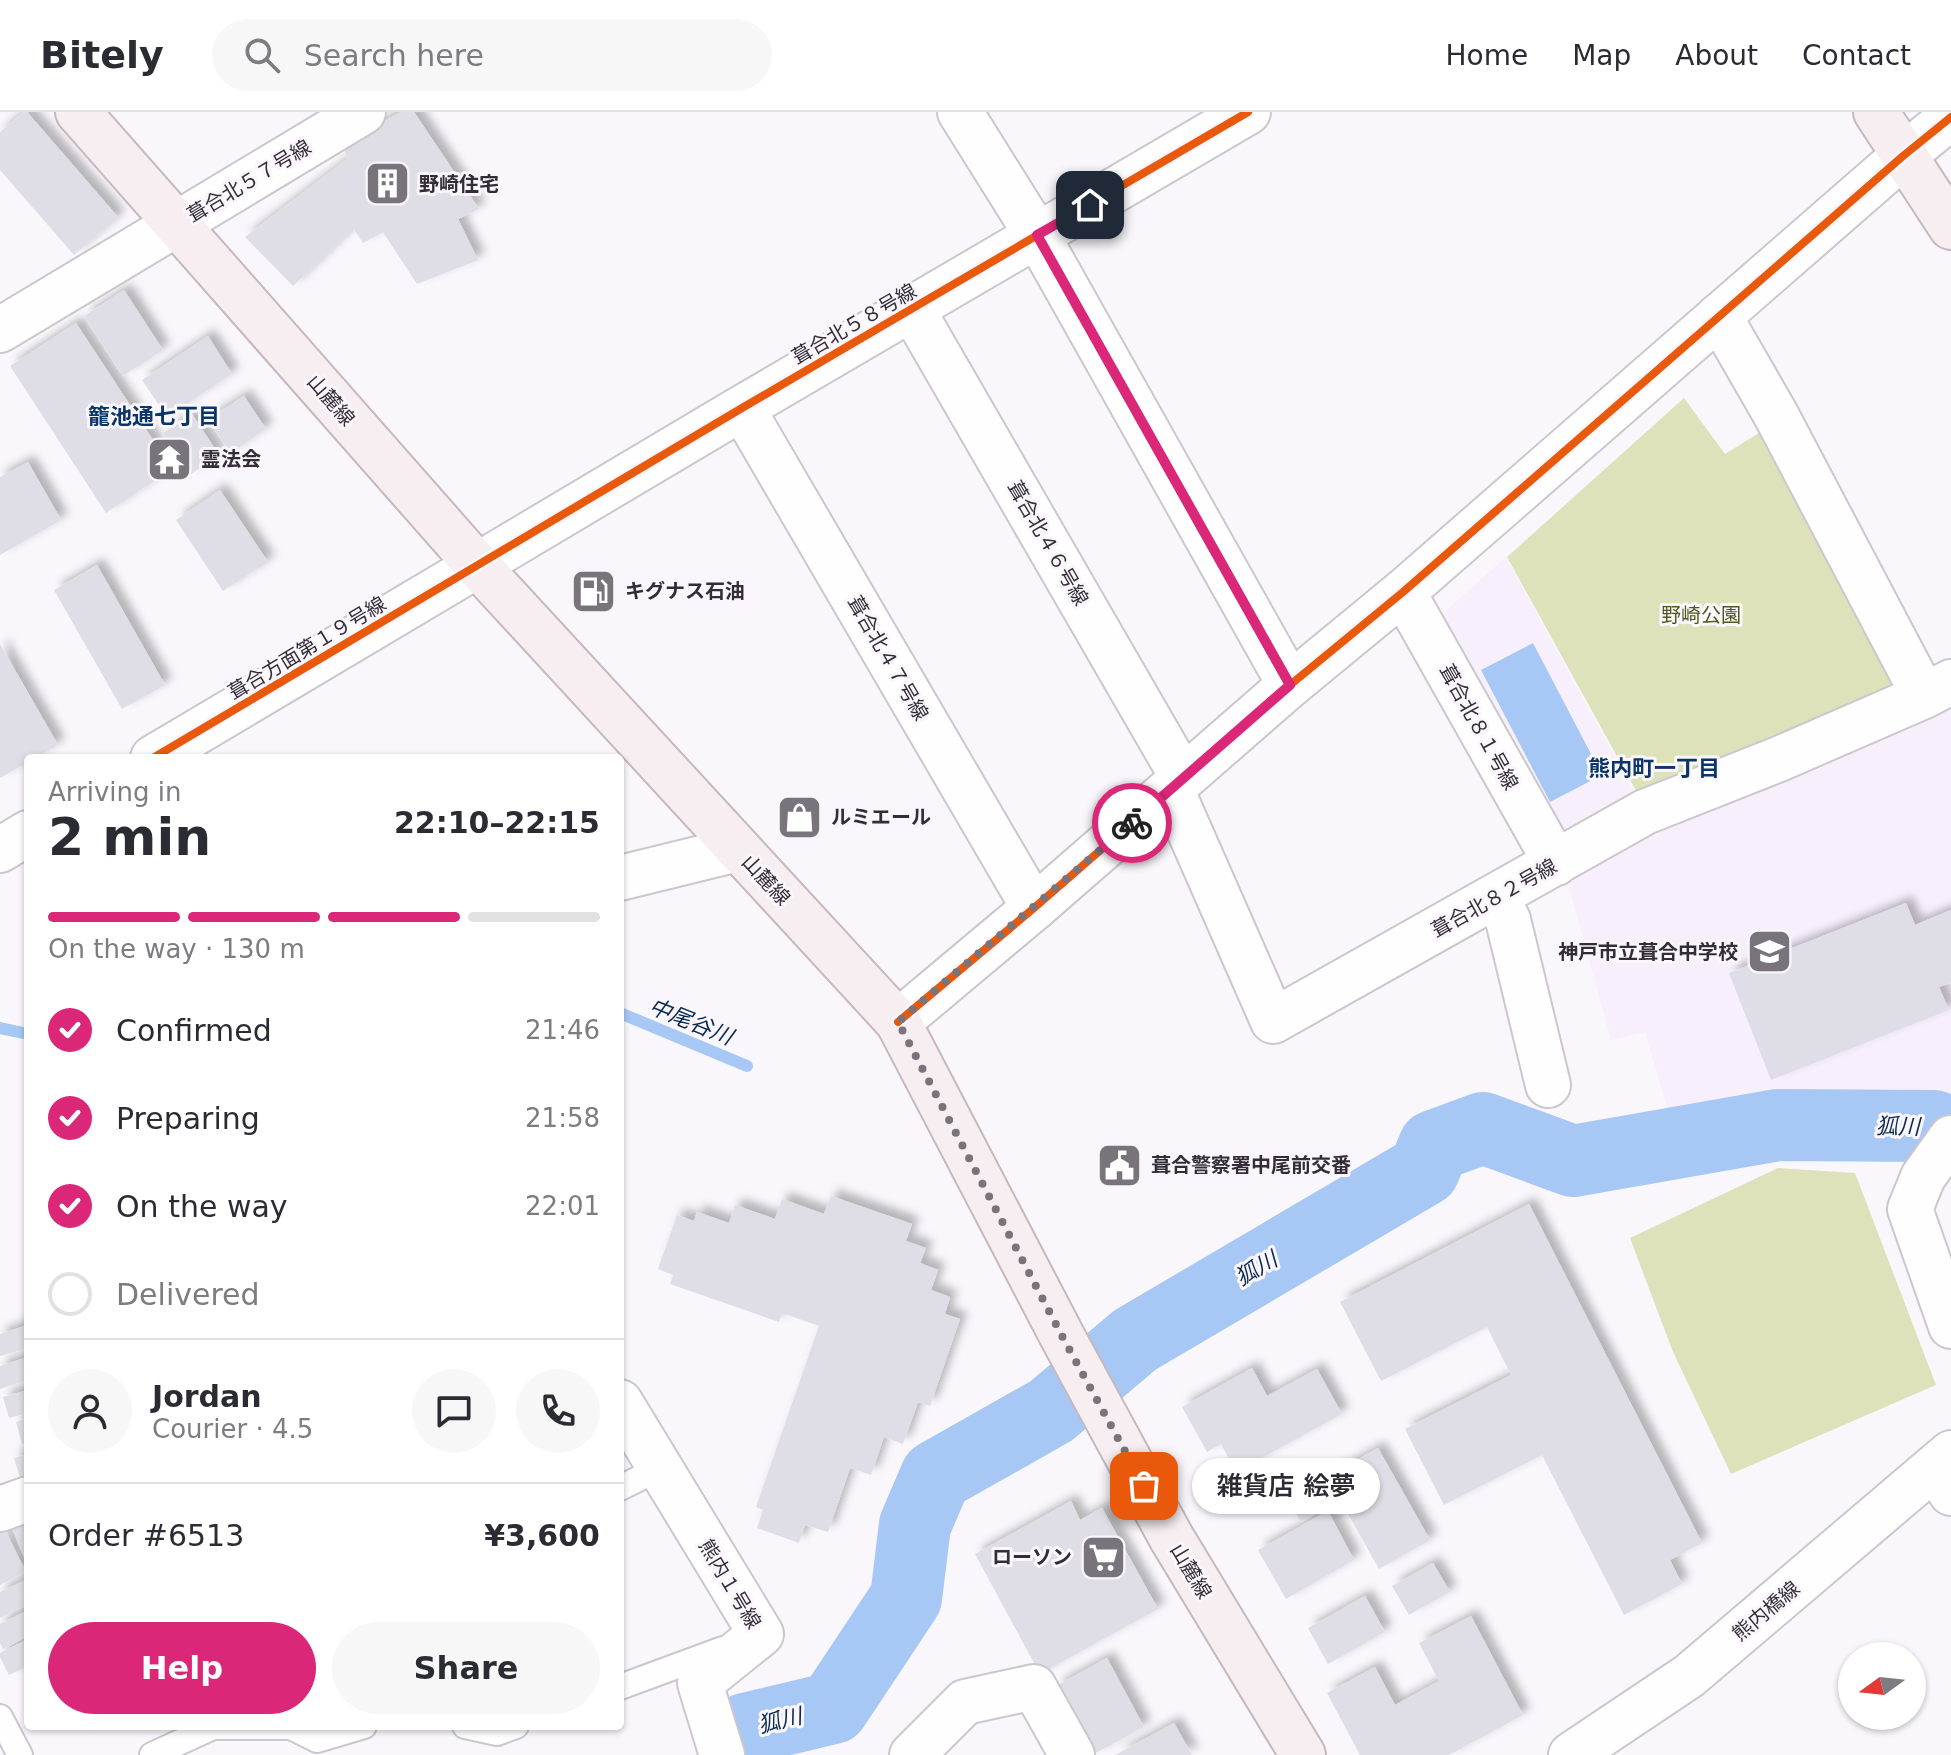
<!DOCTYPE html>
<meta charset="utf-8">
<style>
body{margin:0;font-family:"DejaVu Sans","Noto Sans JP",sans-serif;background:#f7f7f7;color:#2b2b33;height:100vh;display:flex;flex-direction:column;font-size:30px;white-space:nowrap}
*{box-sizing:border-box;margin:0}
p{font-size:26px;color:#7c7c81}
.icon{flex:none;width:44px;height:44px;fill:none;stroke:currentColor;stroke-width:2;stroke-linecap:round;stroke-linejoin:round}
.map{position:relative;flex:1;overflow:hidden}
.sheet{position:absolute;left:24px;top:642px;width:600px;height:976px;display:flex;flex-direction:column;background:#fff;border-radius:8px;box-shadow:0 2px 6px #0004}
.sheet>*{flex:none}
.needle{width:52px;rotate:255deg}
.controls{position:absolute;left:1838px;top:1530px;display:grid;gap:16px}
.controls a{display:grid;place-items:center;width:88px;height:88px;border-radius:50%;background:#fff;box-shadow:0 2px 6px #0004;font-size:40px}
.pin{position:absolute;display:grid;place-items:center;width:68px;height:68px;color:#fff;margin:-34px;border-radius:16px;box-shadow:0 4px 12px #0006}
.courier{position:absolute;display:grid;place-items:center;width:80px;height:80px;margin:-40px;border:6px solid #db2777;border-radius:50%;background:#fff;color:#222;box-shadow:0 2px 10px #0007}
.bubble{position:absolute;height:56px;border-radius:28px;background:#fff;box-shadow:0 2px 6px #0004;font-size:26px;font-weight:600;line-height:56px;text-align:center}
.head em{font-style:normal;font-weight:600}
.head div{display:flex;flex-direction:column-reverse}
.head{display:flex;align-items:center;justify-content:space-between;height:136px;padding:0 24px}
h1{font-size:52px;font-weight:600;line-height:60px}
.bar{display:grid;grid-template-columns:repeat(4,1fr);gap:12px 8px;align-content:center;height:96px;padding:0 24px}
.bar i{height:10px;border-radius:6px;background:#e1e1e2}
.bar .current{background:#db2777}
.bar p{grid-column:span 4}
.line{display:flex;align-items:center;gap:20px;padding:0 24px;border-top:2px solid #e1e1e2}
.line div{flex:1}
.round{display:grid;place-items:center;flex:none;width:84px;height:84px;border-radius:42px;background:#f7f7f7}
ol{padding:0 24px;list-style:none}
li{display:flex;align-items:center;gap:24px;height:88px}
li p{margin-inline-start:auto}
li .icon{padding:8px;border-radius:50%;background:#db2777;color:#fff;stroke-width:4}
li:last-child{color:#7c7c81}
li i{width:44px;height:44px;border:4px solid #e1e1e2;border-radius:50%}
.primary-button{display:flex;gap:16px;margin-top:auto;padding:16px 24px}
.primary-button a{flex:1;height:92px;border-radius:48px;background:#db2777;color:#fff;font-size:32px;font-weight:600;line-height:92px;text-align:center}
.primary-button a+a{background:#f7f7f7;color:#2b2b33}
header{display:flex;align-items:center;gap:48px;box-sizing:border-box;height:112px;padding:0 40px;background:#fff;border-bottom:2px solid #e1e1e2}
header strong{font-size:38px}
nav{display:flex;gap:44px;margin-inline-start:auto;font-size:28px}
.search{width:560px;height:72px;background:#f7f7f7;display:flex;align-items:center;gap:20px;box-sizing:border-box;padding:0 28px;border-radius:44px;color:#7c7c81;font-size:30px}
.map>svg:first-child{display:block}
.built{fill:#f8effc}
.green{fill:#dee2bb}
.water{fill:#a7c8f5}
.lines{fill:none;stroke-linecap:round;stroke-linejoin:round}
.stream{stroke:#a7c8f5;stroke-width:12}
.river{stroke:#a7c8f5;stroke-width:72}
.building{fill:#dfdee6;filter:url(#shadow)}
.service-casing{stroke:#cbc7cd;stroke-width:28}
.minor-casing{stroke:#cbc7cd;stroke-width:48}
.tertiary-casing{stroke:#cbc7cd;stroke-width:48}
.primary-casing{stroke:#c6b8bd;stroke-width:48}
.service{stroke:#fefefe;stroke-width:24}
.minor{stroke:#fefefe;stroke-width:44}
.tertiary{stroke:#fefefe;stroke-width:44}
.primary{stroke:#f6eef0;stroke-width:44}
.cycleway-casing{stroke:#faf6fc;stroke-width:13}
.cycleway{stroke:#e8590c;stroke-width:8}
.done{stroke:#79747c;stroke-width:8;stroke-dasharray:0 14.4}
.route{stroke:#db2777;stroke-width:10}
.labels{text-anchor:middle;stroke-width:6;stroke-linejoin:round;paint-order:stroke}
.street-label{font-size:20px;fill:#342d37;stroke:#faf6fc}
.poi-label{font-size:20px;font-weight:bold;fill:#342d37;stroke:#faf6fc;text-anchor:start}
.park-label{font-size:20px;fill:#53591e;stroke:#faf6fc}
.neighbourhood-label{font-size:22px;font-weight:bold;fill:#093568;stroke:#faf6fc}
.water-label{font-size:22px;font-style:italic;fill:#092a51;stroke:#faf6fc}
</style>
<header>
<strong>Bitely</strong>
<div class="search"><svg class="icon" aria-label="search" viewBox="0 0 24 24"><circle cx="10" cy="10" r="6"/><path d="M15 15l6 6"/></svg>Search here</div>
<nav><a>Home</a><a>Map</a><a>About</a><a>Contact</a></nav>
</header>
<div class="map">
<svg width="1951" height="1643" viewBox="0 0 1951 1643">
<defs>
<filter id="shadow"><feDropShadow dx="7" dy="-7" stdDeviation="4" flood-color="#0004"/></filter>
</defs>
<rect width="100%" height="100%" fill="#f9f7fb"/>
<!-- built -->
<path class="built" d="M1506,445L1638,687L1559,732L1435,508Z
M1951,584V1006L1949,1008L1915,1001L1849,995L1782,998L1672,1012L1645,920L1611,928L1565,761Z"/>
<!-- green -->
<path class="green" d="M1684,286L1725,342L1762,319L1907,580L1640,686L1507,445Z
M1778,1056L1855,1061L1936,1273L1731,1362L1673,1240L1630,1126Z"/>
<!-- water -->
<path class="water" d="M1533,531L1602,663L1550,690L1481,558Z"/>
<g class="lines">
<!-- stream -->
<path class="stream" d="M620,901L747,954
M0,916L28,922"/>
<!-- river -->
<path class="river" d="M745,1617L833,1596L906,1486L915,1413L936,1364L1051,1299L1135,1228L1424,1058L1434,1034L1483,1016L1573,1049L1778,1013L1934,1014"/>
</g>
<!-- building -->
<path class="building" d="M24,0H27L118,105L74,143L0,58V20Z
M401,0H414L479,97L458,107L478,148L417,172L383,120L363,131L353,116L293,174L245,125L347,47L343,31Z
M124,178L163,238L123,264L84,204Z
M76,211L172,357L106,401L10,254Z
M208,224L232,262L167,305L142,268Z
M244,284L266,317L230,341L208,307Z
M192,302L219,343L191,362L163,321Z
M28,350L61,408L0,443V365Z
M220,378L268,450L223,479L176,408Z
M97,453L165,573L122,597L54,478Z
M0,532L58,633L36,646H28V650L0,666Z
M1906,791L1915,813L1951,798V871L1939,875L1949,898L1771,968L1729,861Z
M831,1084L912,1112L906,1129L926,1136L920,1151L938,1158L931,1178L950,1185L945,1202L960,1207L930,1294L918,1290L903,1332L884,1325L871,1363L850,1356L828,1420L805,1413L799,1431L757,1416L763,1398L756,1395L819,1214L782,1201L779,1210L670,1172L673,1163L658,1157L677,1103L694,1109L697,1100L729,1111L735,1093L775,1107L782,1087L824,1102Z
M1529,1092L1702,1431L1670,1448L1682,1472L1624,1503L1542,1343L1444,1393L1405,1317L1511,1263L1487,1215L1381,1269L1340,1190Z
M28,1213V1236L0,1244V1222Z
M28,1245V1268L0,1277V1254Z
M1252,1256L1267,1284L1317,1257L1342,1302L1236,1360L1221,1332L1207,1340L1182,1295Z
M28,1278V1301L9,1306L3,1285Z
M28,1306V1330L22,1332L16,1310Z
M1378,1336L1430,1428L1379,1457L1327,1365Z
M28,1342V1364L20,1366L14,1346Z
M1320,1367L1334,1390L1301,1410L1287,1385Z
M1071,1389L1080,1408L1102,1396L1158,1497L1040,1562L975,1442Z
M1328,1399L1354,1448L1286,1487L1258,1438Z
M28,1403V1455L10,1411Z
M3,1414L26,1460L0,1473V1416Z
M1433,1451L1450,1480L1409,1503L1392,1474Z
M28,1467V1493L0,1506V1480Z
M1365,1484L1385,1520L1328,1552L1308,1516Z
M28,1498V1524L3,1537L0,1531V1512Z
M1471,1504L1523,1603L1449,1643H1360L1327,1581L1375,1555L1395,1593L1439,1569L1419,1531Z
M28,1527V1554L9,1563L0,1545V1541Z
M1107,1546L1144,1615L1094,1642L1056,1574Z
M1174,1611L1192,1643H1115Z"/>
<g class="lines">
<defs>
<path id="service" d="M620,1376L660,1356
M620,1575L723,1537
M0,1605L20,1643
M465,1614L497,1621L516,1614
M152,1643L213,1615H291L317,1628L364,1614"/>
<path id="minor" d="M960,0L1037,123L1290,573
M912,197L1183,666
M1719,204L1776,303L1924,584
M0,218L363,0
M742,296L1034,796
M1403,480L1556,751
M153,646L742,296L1248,0
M1171,677L1273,909L1645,700L1779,647L1924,584L1951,570
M0,738L28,721
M620,766L738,737
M1495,784L1508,808L1548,973
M1951,1026L1923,1065L1910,1097L1951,1214
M620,1290L761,1522L700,1571L722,1643
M1936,1355L1951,1381
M0,1397L28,1387
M912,1643L965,1590L1034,1575L1072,1643"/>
<path id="tertiary" d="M898,910L1034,796L1290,573L1403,480L1903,44L1951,5
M1571,1643L1689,1564L1951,1341"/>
<path id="primary" d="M78,0L477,453L898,910L1062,1224L1171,1425L1303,1643
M1876,0L1951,115"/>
</defs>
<!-- service casing -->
<use href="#service" class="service-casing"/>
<!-- minor casing -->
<use href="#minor" class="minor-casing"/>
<!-- tertiary casing -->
<use href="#tertiary" class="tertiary-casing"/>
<!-- primary casing -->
<use href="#primary" class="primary-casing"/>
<!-- service -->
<use href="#service" class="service"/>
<!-- minor -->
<use href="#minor" class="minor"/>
<!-- tertiary -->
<use href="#tertiary" class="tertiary"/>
<!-- primary -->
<use href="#primary" class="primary"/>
<defs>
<path id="cycleway" d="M153,646L742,296L1248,0
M898,910L1034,796L1290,573L1403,480L1903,44L1951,5"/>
</defs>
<!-- cycleway casing -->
<use href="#cycleway" class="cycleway-casing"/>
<!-- cycleway -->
<use href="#cycleway" class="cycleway"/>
</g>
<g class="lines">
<!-- done -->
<path class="done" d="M1132,711L898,910L1062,1224L1144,1374"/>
<!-- route -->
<path class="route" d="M1090,93L1037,123L1290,573L1132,711"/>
</g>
<!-- icons -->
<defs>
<symbol id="building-square" viewBox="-11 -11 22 22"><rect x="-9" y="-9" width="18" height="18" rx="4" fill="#79747c" stroke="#faf6fc"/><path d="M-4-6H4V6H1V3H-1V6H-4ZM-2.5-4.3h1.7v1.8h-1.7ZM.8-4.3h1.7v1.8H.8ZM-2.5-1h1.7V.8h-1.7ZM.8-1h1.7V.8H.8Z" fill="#fff"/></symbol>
<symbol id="temple-square" viewBox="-11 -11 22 22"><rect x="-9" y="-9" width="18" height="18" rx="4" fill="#79747c" stroke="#faf6fc"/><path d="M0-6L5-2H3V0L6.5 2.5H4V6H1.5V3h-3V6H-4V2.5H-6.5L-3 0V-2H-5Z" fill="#fff"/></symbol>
<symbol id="fuel-square" viewBox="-11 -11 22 22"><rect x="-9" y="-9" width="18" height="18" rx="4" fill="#79747c" stroke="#faf6fc"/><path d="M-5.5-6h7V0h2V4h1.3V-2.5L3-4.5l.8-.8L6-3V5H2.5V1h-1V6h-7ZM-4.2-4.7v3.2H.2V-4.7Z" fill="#fff"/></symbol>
<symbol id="shop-square" viewBox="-11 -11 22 22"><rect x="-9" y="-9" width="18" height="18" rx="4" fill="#79747c" stroke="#faf6fc"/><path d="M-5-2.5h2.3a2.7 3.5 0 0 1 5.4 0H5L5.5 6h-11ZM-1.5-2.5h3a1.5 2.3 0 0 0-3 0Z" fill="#fff"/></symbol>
<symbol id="school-square" viewBox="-11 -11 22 22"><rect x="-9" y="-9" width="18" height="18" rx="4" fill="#79747c" stroke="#faf6fc"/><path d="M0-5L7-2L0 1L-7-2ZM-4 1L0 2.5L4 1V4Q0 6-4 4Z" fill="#fff"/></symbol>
<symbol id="civic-square" viewBox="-11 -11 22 22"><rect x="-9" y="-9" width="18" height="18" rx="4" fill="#79747c" stroke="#faf6fc"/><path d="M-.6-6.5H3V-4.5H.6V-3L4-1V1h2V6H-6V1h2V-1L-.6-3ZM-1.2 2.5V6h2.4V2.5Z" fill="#fff"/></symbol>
<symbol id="supermarket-square" viewBox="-11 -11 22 22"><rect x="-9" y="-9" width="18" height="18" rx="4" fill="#79747c" stroke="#faf6fc"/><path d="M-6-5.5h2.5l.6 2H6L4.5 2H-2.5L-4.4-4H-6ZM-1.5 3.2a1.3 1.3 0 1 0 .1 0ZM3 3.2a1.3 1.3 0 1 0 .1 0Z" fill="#fff"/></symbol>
</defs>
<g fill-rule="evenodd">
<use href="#building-square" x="362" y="46" width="51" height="51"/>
<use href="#temple-square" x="144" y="322" width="51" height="51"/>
<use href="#fuel-square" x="568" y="454" width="51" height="51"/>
<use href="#shop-square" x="774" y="680" width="51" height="51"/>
<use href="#school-square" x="1744" y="814" width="51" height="51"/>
<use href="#civic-square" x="1094" y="1028" width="51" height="51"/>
<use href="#supermarket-square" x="1078" y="1420" width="51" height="51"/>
</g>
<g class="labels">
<!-- street labels -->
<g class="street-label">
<text transform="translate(249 69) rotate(-31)" y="7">葺合北５７号線</text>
<text transform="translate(854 212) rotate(-30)" y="7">葺合北５８号線</text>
<text transform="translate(331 288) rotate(49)" y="7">山麓線</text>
<text transform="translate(1048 431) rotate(60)" y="7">葺合北４６号線</text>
<text transform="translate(307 536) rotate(-31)" y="7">葺合方面第１９号線</text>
<text transform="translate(888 546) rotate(60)" y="7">葺合北４７号線</text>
<text transform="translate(1479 615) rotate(61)" y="7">葺合北８１号線</text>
<text transform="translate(766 768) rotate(47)" y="7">山麓線</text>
<text transform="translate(1494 786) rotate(-29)" y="7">葺合北８２号線</text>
<text transform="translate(1191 1459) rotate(59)" y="7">山麓線</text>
<text transform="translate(730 1472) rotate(59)" y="7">熊内１号線</text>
<text transform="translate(1766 1499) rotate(-40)" y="7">熊内橋線</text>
</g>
<!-- poi labels -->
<g class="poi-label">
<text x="419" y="79">野崎住宅</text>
<text x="201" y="354">霊法会</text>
<text x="625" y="486">キグナス石油</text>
<text x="831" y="712">ルミエール</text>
<text x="1738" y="847" text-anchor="end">神戸市立葺合中学校</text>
<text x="1151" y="1060">葺合警察署中尾前交番</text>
<text x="1072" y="1452" text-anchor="end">ローソン</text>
</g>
<!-- park labels -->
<g class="park-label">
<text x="1701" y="510">野崎公園</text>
</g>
<!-- neighbourhood labels -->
<g class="neighbourhood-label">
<text x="154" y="312">籠池通七丁目</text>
<text x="1654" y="664">熊内町一丁目</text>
</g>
<!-- water labels -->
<g class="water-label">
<text transform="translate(691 909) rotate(22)" y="8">中尾谷川</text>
<text transform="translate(1898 1014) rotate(1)" y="8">狐川</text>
<text transform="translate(1256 1156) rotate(-30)" y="8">狐川</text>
<text transform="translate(780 1608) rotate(-13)" y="8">狐川</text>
</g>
</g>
</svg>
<div class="controls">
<a><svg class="needle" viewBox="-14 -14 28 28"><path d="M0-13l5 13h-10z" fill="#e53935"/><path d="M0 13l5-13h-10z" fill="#7c7c81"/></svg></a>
</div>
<div class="pin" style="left:1144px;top:1374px;background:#ea580c"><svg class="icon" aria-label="bag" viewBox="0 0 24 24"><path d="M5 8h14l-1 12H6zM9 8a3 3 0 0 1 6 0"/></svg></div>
<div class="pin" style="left:1090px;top:93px;background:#1f2937"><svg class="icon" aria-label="home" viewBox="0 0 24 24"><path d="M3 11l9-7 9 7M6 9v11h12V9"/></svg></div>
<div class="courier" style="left:1132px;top:711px"><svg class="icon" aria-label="bike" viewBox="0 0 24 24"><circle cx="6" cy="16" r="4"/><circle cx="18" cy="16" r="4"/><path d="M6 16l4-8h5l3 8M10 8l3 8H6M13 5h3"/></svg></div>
<div class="bubble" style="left:1192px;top:1346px;width:188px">雑貨店 絵夢</div>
<section class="sheet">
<div class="head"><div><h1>2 min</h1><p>Arriving in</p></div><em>22:10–22:15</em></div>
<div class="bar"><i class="current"></i><i class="current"></i><i class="current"></i><i></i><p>On the way · 130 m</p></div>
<ol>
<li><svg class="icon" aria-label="check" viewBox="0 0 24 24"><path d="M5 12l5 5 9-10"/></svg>Confirmed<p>21:46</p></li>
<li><svg class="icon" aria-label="check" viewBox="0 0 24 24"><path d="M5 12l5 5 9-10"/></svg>Preparing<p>21:58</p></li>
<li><svg class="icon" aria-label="check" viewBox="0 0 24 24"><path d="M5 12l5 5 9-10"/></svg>On the way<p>22:01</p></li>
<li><i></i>Delivered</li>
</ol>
<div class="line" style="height:144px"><a class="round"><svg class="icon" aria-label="person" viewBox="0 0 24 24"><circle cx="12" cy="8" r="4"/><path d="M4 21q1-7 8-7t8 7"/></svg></a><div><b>Jordan</b><p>Courier · 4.5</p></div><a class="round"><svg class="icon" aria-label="chat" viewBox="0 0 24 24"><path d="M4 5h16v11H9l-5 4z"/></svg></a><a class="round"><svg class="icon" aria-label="phone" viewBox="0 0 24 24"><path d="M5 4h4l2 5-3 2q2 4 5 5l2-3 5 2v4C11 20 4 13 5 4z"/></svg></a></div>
<div class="line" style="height:104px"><div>Order #6513</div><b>¥3,600</b></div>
<div class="primary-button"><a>Help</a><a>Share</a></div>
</section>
</div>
